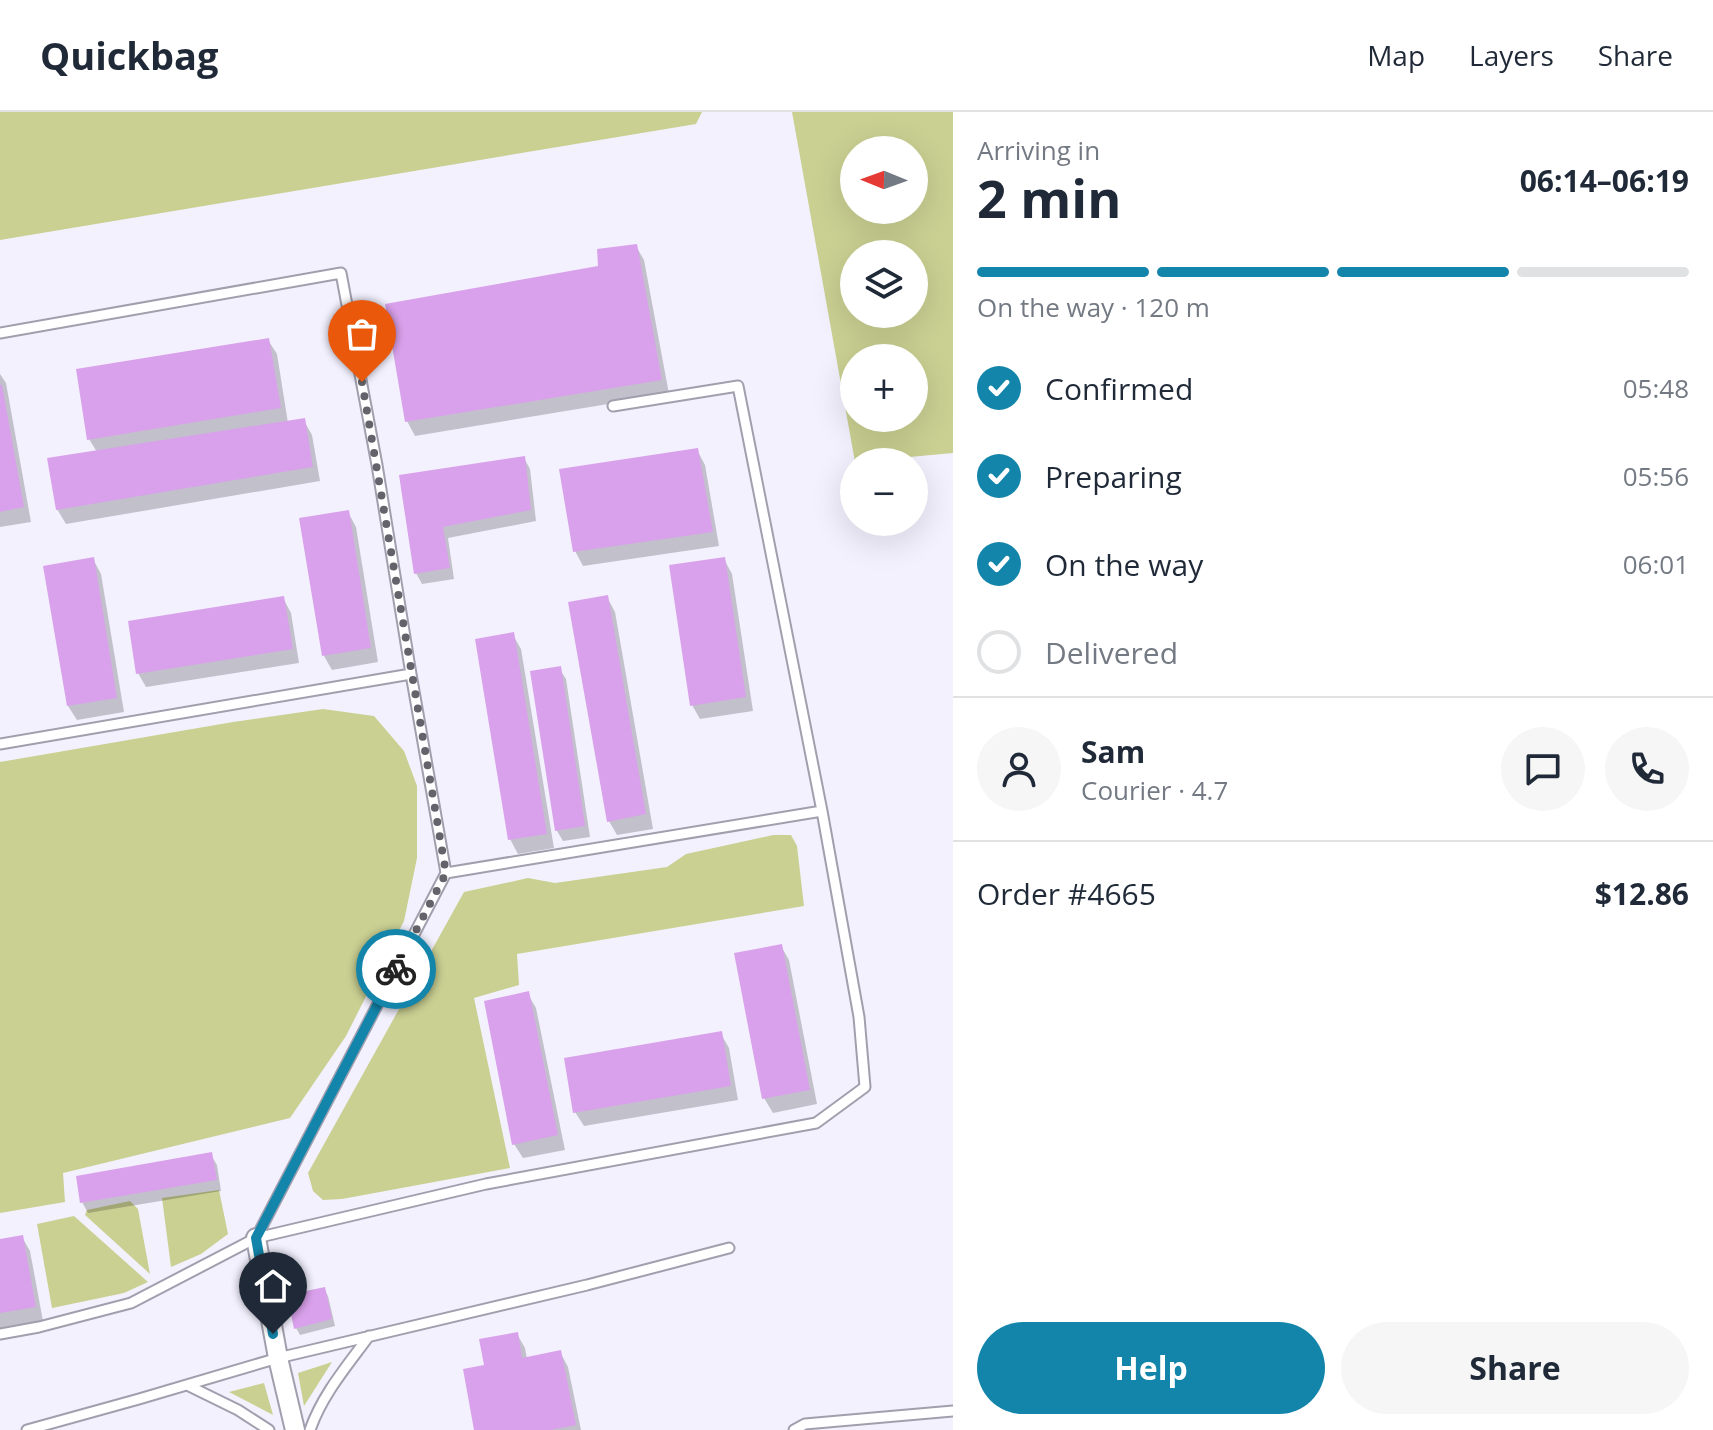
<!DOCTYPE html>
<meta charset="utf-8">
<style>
body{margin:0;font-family:"Open Sans",sans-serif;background:#f6f6f7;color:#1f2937;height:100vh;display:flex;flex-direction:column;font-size:30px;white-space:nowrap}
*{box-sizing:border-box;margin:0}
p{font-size:26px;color:#747a83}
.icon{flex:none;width:44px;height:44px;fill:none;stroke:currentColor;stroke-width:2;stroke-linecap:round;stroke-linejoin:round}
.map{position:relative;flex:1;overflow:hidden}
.panel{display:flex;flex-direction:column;background:#fff;width:760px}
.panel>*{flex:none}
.needle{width:52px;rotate:271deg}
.controls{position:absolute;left:840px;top:24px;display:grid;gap:16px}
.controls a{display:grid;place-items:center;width:88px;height:88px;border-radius:50%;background:#fff;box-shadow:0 8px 32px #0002;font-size:40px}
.pin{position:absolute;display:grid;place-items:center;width:68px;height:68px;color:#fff;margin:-82px -34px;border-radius:50% 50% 50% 0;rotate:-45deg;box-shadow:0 0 8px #0007}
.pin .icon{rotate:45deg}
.courier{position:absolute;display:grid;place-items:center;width:80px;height:80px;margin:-40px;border:6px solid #1385ab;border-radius:50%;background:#fff;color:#222;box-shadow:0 2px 10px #0007}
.summary em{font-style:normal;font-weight:700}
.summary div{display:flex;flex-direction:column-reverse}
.summary{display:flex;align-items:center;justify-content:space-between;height:136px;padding:0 24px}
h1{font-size:52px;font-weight:700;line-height:60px}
.bar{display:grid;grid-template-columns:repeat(4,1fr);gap:12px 8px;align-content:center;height:96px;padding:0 24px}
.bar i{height:10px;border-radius:6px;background:#e0e1e3}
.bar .active{background:#1385ab}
.bar p{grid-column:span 4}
.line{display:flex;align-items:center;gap:20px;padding:0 24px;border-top:2px solid #e0e1e3}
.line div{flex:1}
.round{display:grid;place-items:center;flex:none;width:84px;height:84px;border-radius:42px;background:#f6f6f7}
ol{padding:0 24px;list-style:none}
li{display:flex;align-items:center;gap:24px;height:88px}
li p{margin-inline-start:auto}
li .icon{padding:8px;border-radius:50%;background:#1385ab;color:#fff;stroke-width:4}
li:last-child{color:#747a83}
li i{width:44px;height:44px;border:4px solid #e0e1e3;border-radius:50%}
.cta{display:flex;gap:16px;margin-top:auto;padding:16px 24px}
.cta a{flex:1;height:92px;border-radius:48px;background:#1385ab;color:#fff;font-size:32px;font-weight:700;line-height:92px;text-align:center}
.cta a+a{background:#f6f6f7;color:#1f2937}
header{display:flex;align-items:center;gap:48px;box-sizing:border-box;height:112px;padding:0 40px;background:#fff;border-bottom:2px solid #e0e1e3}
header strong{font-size:38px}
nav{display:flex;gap:44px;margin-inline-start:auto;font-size:28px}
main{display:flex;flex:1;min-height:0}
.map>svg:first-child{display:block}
.green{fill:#cad092;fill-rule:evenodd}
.shadow{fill:#0003}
.building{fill:#d9a1eb}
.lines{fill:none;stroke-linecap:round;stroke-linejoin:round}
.lane-casing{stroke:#a19fae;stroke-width:13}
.street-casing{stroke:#a19fae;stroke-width:22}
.lane{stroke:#fff;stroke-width:9}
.street{stroke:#fff;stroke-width:18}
.done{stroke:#64636b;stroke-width:8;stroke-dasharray:0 14.4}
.route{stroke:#1385ab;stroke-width:10}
</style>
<header>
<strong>Quickbag</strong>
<nav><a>Map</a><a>Layers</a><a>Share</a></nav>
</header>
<main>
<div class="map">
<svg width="953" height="1318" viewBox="0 0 953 1318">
<rect width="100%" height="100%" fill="#f3f1fe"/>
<!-- green -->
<path class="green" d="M0,0H702L696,12L0,128Z
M792,0H953V341L855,350ZM854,38H914V98H854ZM854,142H914V202H854ZM914,246V306H854V246Z
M323,597L374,604L404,639L417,674V746L404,809L346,924L290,1006L63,1061L65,1090L0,1101V650L233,610Z
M773,723H791L797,734L804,794L517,842L519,873L474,886L510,1056L342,1087L323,1088L313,1079L308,1061L464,780L528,766L555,771L667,755L686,742Z
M219,1078L228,1122L201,1142L171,1155L162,1086Z
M130,1089L138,1097L150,1162L85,1103L87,1098Z
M74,1104L148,1170L124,1181L52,1196L37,1112Z
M332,1250L304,1294L298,1261Z
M264,1271L273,1303L229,1280Z"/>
<!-- shadow -->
<path class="shadow" d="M636,134L644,148L669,282L415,324L407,309L600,156Z
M268,228L277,242L288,311L304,309L312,323L320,369L66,412L57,397L97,340L89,327Z
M0,262L6,271L31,410L0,415Z
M697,338L705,353L719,434L583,454L575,439Z
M524,346L530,357L536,409L448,426L454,467L422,472L416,461L401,365Z
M348,400L356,415L378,550L332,558L324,544Z
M93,447L101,462L124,600L77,608L68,594Z
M724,447L732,462L753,599L700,607L692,593Z
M607,485L615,500L653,717L617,723L609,709Z
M283,486L291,501L299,551L146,575L138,561Z
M513,523L521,537L554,736L518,742L510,727Z
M559,556L566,567L590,725L563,729L557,719Z
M781,834L789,848L817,992L773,1001L764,986Z
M528,882L536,896L565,1038L523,1046L514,1032Z
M721,922L729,936L738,988L584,1014L575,1000Z
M211,1043L217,1053L221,1079L88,1101L82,1090Z
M22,1125L30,1139L43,1209L0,1217V1129Z
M324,1177L328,1184L335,1214L300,1223L296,1216Z
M517,1222L525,1236L527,1247L560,1240L568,1255L581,1318H476L487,1255Z"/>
<!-- building -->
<path class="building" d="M637,132L662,268L405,310L385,192L598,154L597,137Z
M269,226L281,296L87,328L76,257Z
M0,273H2L24,395L0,400Z
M305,306L313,355L56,398L47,346Z
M698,336L713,420L573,440L559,357Z
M525,344L531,398L443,415L450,456L414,462L399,363Z
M349,398L371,536L322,544L299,406Z
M94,445L117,586L67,594L43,454Z
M725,445L746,585L690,594L669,453Z
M608,483L646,702L607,710L568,490Z
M284,484L293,537L136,562L128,509Z
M514,520L547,722L508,728L475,527Z
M561,554L585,714L555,719L530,559Z
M782,832L810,978L762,987L734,841Z
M529,879L558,1023L512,1033L484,889Z
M722,919L731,974L573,1001L564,946Z
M212,1040L217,1068L80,1091L76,1064Z
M23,1123L36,1195L0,1201V1127Z
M325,1175L332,1207L294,1217L287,1183Z
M518,1220L522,1246L561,1238L576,1313L551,1318H474L463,1257L484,1253L479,1227Z"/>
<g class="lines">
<defs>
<path id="lane" d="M0,221L341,161L377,353L411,562
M613,294L738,274L822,699
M0,632L411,562L446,761L256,1126
M0,1222L39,1215L131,1191L256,1126L486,1072L816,1011L865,975L859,905L822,699L446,761
M187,1273L238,1298L269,1318
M27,1318L139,1287L278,1246L587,1173L729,1136
M310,1318C322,1283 347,1254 369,1224
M794,1318L805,1312L953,1299"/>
<path id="street" d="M256,1126L278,1246L295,1318"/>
</defs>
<!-- lane casing -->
<use href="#lane" class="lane-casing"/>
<!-- street casing -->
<use href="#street" class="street-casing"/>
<!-- lane -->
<use href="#lane" class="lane"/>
<!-- street -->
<use href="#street" class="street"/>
</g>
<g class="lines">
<!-- done -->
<path class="done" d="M362,270L446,761L396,857"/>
<!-- route -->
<path class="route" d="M273,1222L256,1126L396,857"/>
</g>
</svg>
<div class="controls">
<a><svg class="needle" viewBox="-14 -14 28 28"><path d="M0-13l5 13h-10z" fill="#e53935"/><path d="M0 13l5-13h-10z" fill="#747a83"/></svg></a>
<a><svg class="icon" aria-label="layers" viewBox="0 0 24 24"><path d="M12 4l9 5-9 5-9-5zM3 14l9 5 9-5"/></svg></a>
<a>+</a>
<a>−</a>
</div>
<div class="pin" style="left:362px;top:270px;background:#ea580c"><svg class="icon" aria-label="bag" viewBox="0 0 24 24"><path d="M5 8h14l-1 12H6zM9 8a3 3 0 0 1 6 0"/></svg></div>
<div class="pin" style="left:273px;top:1222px;background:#1f2937"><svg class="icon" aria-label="home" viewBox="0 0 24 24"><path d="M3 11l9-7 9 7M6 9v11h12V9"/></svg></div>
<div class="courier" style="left:396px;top:857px"><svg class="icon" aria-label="bike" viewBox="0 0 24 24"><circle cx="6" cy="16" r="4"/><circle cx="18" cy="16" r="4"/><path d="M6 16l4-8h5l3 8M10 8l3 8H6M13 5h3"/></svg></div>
</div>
<section class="panel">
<div class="summary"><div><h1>2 min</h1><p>Arriving in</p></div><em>06:14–06:19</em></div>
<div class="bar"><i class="active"></i><i class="active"></i><i class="active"></i><i></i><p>On the way · 120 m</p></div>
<ol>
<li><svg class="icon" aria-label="check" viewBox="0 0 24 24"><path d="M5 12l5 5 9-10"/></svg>Confirmed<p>05:48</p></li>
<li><svg class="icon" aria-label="check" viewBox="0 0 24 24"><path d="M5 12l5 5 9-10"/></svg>Preparing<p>05:56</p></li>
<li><svg class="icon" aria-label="check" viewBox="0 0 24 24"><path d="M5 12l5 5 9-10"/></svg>On the way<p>06:01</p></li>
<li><i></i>Delivered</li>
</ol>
<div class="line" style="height:144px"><a class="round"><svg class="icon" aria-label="person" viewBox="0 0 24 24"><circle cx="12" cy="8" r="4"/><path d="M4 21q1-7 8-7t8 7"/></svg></a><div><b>Sam</b><p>Courier · 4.7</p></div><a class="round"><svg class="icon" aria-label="chat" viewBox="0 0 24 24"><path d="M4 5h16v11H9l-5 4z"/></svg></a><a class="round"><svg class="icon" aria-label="phone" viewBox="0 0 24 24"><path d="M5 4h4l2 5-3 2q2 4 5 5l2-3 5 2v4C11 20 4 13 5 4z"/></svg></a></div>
<div class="line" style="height:104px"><div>Order #4665</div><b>$12.86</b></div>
<div class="cta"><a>Help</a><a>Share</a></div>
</section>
</main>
